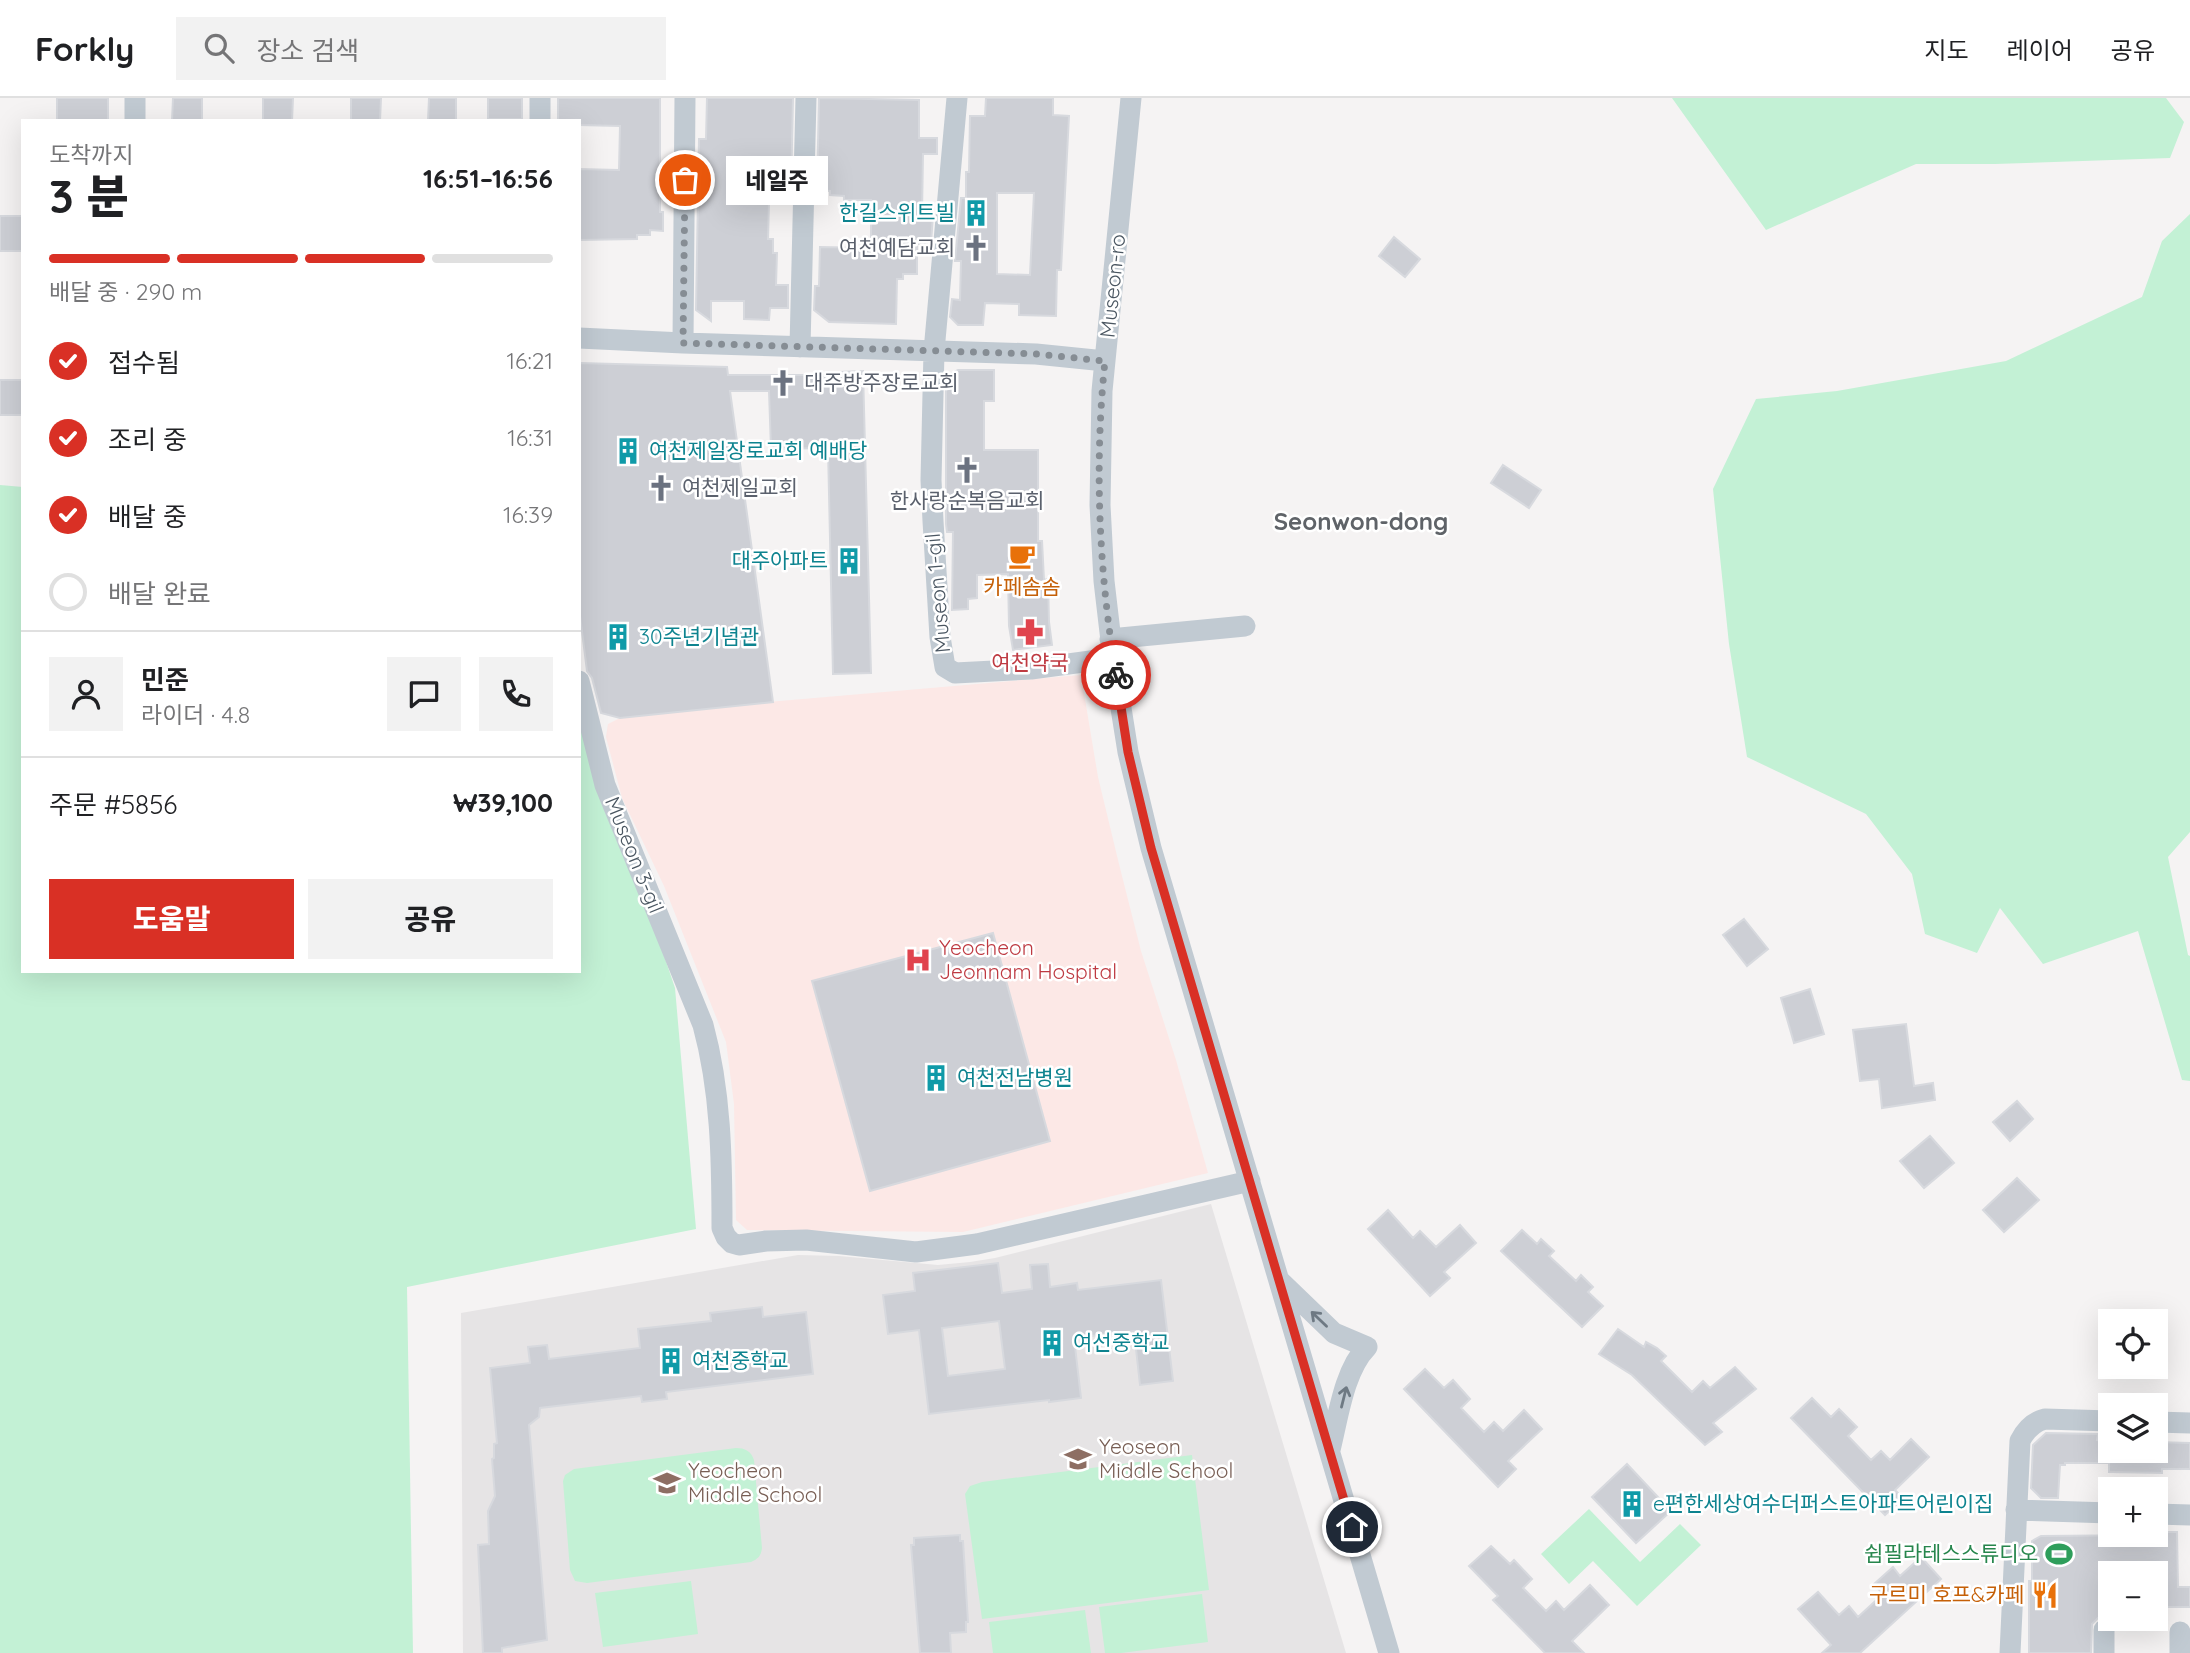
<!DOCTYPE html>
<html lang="ko">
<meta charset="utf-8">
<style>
body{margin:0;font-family:Quicksand,"Noto Sans KR",sans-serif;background:#f2f2f2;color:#202124;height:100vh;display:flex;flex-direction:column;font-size:26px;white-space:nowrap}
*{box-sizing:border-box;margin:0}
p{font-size:23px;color:#757577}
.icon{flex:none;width:38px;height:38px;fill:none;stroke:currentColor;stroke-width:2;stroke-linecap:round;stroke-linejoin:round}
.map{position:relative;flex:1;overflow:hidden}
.side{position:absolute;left:21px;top:21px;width:560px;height:854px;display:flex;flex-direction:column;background:#fff;border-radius:0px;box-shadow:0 7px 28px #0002}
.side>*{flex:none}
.buttons{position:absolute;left:2098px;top:1211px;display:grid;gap:14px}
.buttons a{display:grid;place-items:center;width:70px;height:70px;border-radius:0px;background:#fff;box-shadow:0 7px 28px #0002;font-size:35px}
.pin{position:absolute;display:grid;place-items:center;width:60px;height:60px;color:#fff;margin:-30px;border:4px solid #fff;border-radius:50%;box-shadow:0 2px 7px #0007}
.courier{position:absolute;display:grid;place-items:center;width:70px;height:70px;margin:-35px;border:5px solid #d93025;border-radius:50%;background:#fff;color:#222;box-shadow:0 2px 9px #0007}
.bubble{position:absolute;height:49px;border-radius:0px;background:#fff;box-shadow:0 7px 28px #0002;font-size:23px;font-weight:800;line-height:49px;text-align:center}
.head em{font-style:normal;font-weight:800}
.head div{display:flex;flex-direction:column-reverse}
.head{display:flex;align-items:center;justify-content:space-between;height:119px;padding:0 28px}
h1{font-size:46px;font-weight:800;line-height:52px}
.bar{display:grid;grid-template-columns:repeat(4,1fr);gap:10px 7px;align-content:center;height:84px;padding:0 28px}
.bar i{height:9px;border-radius:5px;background:#e0e0e0}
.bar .on{background:#d93025}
.bar p{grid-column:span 4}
.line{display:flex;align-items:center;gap:18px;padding:0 28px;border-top:2px solid #e0e0e0}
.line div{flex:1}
.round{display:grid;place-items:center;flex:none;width:74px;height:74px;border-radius:0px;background:#f2f2f2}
ol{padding:0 28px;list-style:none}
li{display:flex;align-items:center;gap:21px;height:77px}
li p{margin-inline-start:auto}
li .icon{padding:7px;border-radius:50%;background:#d93025;color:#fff;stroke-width:4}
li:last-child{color:#757577}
li i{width:38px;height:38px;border:4px solid #e0e0e0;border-radius:50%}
.action{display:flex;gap:14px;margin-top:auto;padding:14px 28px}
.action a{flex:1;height:80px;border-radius:0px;background:#d93025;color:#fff;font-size:28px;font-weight:800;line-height:80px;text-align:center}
.action a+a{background:#f2f2f2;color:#202124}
header{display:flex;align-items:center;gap:42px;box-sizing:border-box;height:98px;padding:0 35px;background:#fff;border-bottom:2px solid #e0e0e0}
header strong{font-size:33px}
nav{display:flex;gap:38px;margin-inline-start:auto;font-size:24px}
.search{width:490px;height:63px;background:#f2f2f2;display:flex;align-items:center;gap:18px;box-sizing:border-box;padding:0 24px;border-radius:0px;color:#757577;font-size:26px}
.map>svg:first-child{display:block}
.education{fill:#e6e4e5}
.medical{fill:#fce8e6}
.green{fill:#c3f1d5}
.building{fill:#cdcfd5;stroke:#d7d9de;stroke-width:2;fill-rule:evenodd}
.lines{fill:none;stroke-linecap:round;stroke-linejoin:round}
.minor{stroke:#c1cad2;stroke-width:21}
.oneway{stroke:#6e7983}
.done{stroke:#868d94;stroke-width:7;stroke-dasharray:0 12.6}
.route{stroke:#d93025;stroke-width:9}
.labels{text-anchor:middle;stroke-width:5;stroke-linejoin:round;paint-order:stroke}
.culture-label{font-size:21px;fill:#0d838f;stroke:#fff;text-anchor:start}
.worship-label{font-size:21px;fill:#5b616d;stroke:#fff;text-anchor:start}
.street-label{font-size:21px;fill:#4a5661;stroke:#fff}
.food-label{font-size:21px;fill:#c56008;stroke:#fff}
.health-label{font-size:21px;fill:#be3a42;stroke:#fff}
.education-label{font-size:21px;fill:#785e54;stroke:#fff;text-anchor:start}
.leisure-label{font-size:21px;fill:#27864d;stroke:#fff;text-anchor:end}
.quarter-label{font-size:24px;font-weight:bold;fill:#5f6368;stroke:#fff}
</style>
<header>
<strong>Forkly</strong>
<div class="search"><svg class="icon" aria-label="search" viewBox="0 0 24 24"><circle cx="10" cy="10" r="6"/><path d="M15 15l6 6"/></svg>장소 검색</div>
<nav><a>지도</a><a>레이어</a><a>공유</a></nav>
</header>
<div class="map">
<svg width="2190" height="1555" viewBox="0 0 2190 1555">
<rect width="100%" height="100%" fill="#f5f3f3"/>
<!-- education -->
<path class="education" d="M1211,1106L1346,1555H463L461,1215L798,1157L839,1158L938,1167L970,1164L995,1160Z"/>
<!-- medical -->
<path class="medical" d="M1081,577L1098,679L1119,766L1141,853L1176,962L1208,1075L963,1134L747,1132L736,1122L734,1006L726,944L664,788L622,700L606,639L608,626L620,620L698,610Z"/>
<!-- green -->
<path class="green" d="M1672,0H2166L2184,24L2170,60L1995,66H1916L1766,132Z
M2190,116V734L2168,759L2188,857L2190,858V983L2182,982L2138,833L2043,866L2000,810L1977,855L1925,836L1912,776L1866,716L1747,659L1729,546L1713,391L1756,301L1837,293L2006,263L2142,199L2162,143Z
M0,387L23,389V873H579V606L675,890L696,1131L407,1189L413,1555H0Z
M736,1350C745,1350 751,1353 754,1362L762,1450C761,1458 758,1461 751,1464L587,1485L575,1483L570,1472L563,1383L565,1377L574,1371Z
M1192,1357L1209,1492L982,1521L965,1396L970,1388L982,1384Z
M1589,1411L1640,1464L1680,1426L1701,1447L1637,1508L1593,1463L1569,1486L1541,1456Z
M691,1483L698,1536L603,1549L595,1495Z
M1202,1496L1208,1544L1121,1555H1105L1099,1509Z
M1085,1512L1091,1555H993L989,1524Z"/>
<!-- building -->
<path class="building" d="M57,0H108V23H57Z
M173,0H202V23H172Z
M263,0H293L292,23H263Z
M351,0H381L380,23H351Z
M429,0H456V23H428Z
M488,0H522V21H488Z
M558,0H660V114H663V133L650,132V137H637V141L579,142V71L619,72L620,28L579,27V23H558Z
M707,0H793L791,92H788V99H775V104H769L768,141H773V155H777L776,187H788V210H770L769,222L744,221V203H711V223L696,212L699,41H706Z
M819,0L919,2V40H937V56H923L922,116H933L931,146H917V176H903V181H897L896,226L829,224L814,212L815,188H819L820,149L871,150V102H844V98L830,97V93L817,92Z
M986,0H1053V17L1069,18L1061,172H1057L1056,218L1019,217V206L985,205L983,227H958L950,219L952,201L960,202L961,163H955L961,100H966V74H969L970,18H985ZM997,95H1034L1030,177L997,176Z
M0,118H23V153H0Z
M1394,139L1420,161L1405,179L1379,158Z
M579,265L727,269L728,277H840V274L863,273L871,575L833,576L828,350L771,351L769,293H730L773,604L620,620L601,615L592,580L587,573L579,510Z
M958,272H994V303H984V352H1038V443H1042L1044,482L1048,481L1049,524L1052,547L1013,552L1009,528L1008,476L977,477V500L968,501V511L952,512L953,434H947L946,426V283L952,275Z
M0,282H23V317H0Z
M1503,367L1541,392L1529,410L1491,385Z
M1744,821L1768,851L1747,868L1723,837Z
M993,835L1050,1043L870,1093L812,883Z
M1810,891L1824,936L1794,945L1781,900Z
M1906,926L1914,988L1933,985L1935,1002L1882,1010L1879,981L1860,983L1853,932Z
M2017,1003L2033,1021L2010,1043L1993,1024Z
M1930,1038L1954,1065L1924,1090L1900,1063Z
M2017,1080L2039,1102L2004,1134L1983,1112Z
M1388,1112L1413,1140L1420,1133L1436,1149L1460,1127L1476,1145L1444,1174L1450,1180L1430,1198L1368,1131Z
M1522,1132L1537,1146L1541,1141L1554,1153L1549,1158L1576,1183L1581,1177L1593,1189L1588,1194L1603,1208L1582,1229L1501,1153Z
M998,1165L1002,1195L1032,1191L1030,1167L1048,1166L1050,1189L1077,1185L1078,1192L1161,1182L1173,1283L1140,1287L1134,1233L1074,1240L1081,1300L1049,1304V1302L929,1316L919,1232L888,1236L883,1197L915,1193L913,1175ZM999,1223L1005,1271L948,1278L942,1230Z
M762,1209L763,1219L806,1214L813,1276L666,1294L667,1301L642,1304L641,1298L540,1310L539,1319L529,1327L547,1542L502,1550V1555H483L478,1447L489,1446L488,1413L495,1398L492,1361L494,1360V1346L497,1345L490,1270L530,1265L528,1249L547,1247L549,1261L640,1250L638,1231L711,1223L710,1215Z
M1618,1231L1644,1249L1646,1244L1657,1250L1666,1258L1661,1263L1692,1294L1703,1283L1710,1290L1735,1269L1756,1291L1713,1325L1722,1334L1705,1347L1632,1277L1599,1256Z
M1425,1271L1444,1290L1453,1282L1470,1301L1461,1310L1484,1334L1494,1324L1503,1333L1524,1312L1542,1331L1508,1363L1516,1371L1498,1389L1404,1291Z
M1812,1300L1831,1319L1839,1311L1857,1329L1848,1338L1871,1362L1881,1353L1890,1362L1911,1341L1929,1359L1895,1392L1903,1400L1885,1417L1791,1320Z
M2046,1335L2098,1336L2097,1342L2110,1343V1353H2156V1344L2190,1345V1371H2162V1375L2109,1374V1365H2065V1367H2060L2058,1400H2041L2031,1390L2033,1347Z
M1627,1366L1671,1413L1636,1445L1592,1399Z
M2156,1434H2177L2178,1489H2190V1509H2156V1466H2110V1521L2105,1519L2098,1520L2092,1526L2091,1555H2029V1483H2032V1443L2041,1438L2156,1437Z
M960,1437V1443H963L968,1524H966V1534L950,1535L951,1555H920L911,1447H914V1440Z
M1491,1448L1510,1466L1514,1462L1532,1481L1523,1490L1546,1513L1556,1503L1564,1512L1590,1487L1609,1507L1572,1543L1584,1555H1545L1493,1502L1498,1498L1469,1468Z
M1921,1459L1941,1481L1860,1555H1822L1831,1547L1798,1511L1818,1494L1839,1517L1849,1508L1858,1519L1883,1496L1874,1486L1893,1469L1900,1478Z"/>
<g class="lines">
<!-- minor -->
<path class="minor" d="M135,0V23
M957,0L934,253L931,382L933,423L940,539L945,569L955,575L1031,571L1113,560
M1131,0L1102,293L1100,407L1104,483L1113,560L1128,654L1151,750L1389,1555
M540,23V0
M579,240L683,245L1036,256L1105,263
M683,245L685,0
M800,249L806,0
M1110,541L1245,528
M579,583L605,687L703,927C721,993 722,1061 722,1130L726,1139L732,1145L739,1147L766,1143L806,1142L916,1154L977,1146L1250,1083
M1281,1184L1334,1235L1367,1249C1344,1272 1338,1320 1330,1352
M2156,1324L2190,1325
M2016,1412L2110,1415
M2156,1416L2190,1417
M2010,1555L2020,1343C2025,1333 2033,1324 2045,1321L2110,1323
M2104,1555V1532
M2180,1555V1534"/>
</g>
<!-- one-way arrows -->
<defs><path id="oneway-shaft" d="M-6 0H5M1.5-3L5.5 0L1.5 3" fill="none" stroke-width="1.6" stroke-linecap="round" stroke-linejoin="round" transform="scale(1.75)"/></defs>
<g class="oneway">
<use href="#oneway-shaft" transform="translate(1319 1221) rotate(-136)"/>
<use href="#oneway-shaft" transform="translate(1344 1299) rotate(-76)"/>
</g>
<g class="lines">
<!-- done -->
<path class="done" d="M685,82L683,245L1036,256L1105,263C1094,367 1099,474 1116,577"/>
<!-- route -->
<path class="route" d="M1116,577L1128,654L1151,750L1352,1429"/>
</g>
<!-- icons -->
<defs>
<symbol id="building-bare" viewBox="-9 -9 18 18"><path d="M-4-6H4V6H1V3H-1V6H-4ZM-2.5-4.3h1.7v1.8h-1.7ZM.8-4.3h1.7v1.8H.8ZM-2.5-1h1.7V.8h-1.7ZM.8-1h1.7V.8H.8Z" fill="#0f9aa8" stroke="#fff" stroke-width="2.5" paint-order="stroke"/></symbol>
<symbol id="church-bare" viewBox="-9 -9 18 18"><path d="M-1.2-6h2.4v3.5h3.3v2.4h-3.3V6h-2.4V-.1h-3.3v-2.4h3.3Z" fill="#6b7280" stroke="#fff" stroke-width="2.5" paint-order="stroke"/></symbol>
<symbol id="cafe-bare" viewBox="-9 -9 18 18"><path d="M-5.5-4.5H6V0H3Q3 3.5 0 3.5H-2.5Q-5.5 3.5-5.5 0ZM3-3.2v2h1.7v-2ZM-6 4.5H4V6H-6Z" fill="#e8710a" stroke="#fff" stroke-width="2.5" paint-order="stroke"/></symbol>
<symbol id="pharmacy-bare" viewBox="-9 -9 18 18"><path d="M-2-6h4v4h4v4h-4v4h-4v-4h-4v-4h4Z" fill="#e0444e" stroke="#fff" stroke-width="2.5" paint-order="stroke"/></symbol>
<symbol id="hospital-bare" viewBox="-9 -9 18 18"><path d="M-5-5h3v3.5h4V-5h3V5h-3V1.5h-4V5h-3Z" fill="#e0444e" stroke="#fff" stroke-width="2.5" paint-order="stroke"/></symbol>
<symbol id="school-bare" viewBox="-9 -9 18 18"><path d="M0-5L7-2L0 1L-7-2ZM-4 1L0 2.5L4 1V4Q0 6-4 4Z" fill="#8d6e63" stroke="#fff" stroke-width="2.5" paint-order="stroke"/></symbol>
<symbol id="stadium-bare" viewBox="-9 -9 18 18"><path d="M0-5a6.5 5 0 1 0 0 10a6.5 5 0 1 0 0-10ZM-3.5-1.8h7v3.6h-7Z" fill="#2e9e5b" stroke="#fff" stroke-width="2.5" paint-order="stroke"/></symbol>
<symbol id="restaurant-bare" viewBox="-9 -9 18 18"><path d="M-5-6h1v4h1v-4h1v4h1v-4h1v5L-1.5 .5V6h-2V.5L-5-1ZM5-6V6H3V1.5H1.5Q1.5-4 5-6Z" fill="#e8710a" stroke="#fff" stroke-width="2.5" paint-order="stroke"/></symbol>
</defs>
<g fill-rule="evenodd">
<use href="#building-bare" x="957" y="96" width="38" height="38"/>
<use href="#church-bare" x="957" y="131" width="38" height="38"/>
<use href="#church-bare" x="764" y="266" width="38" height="38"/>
<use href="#building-bare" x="609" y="334" width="38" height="38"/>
<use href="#church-bare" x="948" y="353" width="38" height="38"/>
<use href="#church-bare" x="642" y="371" width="38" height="38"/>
<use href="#cafe-bare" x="1003" y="439" width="38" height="38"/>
<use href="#building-bare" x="830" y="444" width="38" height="38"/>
<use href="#pharmacy-bare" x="1011" y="515" width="38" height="38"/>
<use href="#building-bare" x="599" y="520" width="38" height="38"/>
<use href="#hospital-bare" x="899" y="843" width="38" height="38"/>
<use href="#building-bare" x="917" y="961" width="38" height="38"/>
<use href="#building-bare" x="1033" y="1226" width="38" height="38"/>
<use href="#building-bare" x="652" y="1244" width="38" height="38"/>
<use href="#school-bare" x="1059" y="1342" width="38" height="38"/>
<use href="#school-bare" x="648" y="1366" width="38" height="38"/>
<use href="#building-bare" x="1613" y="1387" width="38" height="38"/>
<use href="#stadium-bare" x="2040" y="1437" width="38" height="38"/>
<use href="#restaurant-bare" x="2026" y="1478" width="38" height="38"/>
</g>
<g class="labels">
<!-- culture labels -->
<g class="culture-label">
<text x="955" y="122" text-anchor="end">한길스위트빌</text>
<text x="649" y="360">여천제일장로교회 예배당</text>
<text x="828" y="470" text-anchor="end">대주아파트</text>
<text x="639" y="546">30주년기념관</text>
<text x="957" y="987">여천전남병원</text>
<text x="1073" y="1252">여선중학교</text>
<text x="692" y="1270">여천중학교</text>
<text x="1653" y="1413">e편한세상여수더퍼스트아파트어린이집</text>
</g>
<!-- worship labels -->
<g class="worship-label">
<text x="955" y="157" text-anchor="end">여천예담교회</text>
<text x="804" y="292">대주방주장로교회</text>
<text x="682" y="397">여천제일교회</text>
<text x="967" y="410" text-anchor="middle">한사랑순복음교회</text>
</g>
<!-- street labels -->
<g class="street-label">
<text transform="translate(1113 188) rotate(-84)" y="7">Museon-ro</text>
<text transform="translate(938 495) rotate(-95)" y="7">Museon 1-gil</text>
<text transform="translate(634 757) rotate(68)" y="7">Museon 3-gil</text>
</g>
<!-- food labels -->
<g class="food-label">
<text x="1022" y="496">카페솜솜</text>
<text x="2024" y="1504" text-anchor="end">구르미 호프&amp;카페</text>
</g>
<!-- health labels -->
<g class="health-label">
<text x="1030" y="572">여천약국</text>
<text x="939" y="857" text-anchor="start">Yeocheon<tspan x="939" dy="24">Jeonnam Hospital</tspan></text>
</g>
<!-- education labels -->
<g class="education-label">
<text x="1099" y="1356">Yeoseon<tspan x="1099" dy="24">Middle School</tspan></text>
<text x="688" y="1380">Yeocheon<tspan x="688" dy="24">Middle School</tspan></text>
</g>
<!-- leisure labels -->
<g class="leisure-label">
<text x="2038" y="1463">쉼필라테스스튜디오</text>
</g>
<!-- quarter labels -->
<g class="quarter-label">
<text x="1361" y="432">Seonwon-dong</text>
</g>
</g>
</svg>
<div class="buttons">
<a><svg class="icon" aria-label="locate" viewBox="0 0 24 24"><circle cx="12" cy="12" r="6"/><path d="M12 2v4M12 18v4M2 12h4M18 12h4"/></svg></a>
<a><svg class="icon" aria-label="layers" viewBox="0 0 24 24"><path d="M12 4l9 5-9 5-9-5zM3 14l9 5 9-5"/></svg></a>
<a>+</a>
<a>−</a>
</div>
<div class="pin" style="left:685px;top:82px;background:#ea580c"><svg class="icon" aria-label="bag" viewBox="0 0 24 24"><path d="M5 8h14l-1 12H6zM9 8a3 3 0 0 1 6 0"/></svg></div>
<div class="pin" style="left:1352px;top:1429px;background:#1f2937"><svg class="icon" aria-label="home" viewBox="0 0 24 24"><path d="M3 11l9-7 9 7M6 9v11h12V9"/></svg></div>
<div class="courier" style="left:1116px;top:577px"><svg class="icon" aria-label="bike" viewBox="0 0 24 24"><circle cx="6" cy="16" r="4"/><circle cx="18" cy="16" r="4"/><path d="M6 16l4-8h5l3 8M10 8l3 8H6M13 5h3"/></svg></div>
<div class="bubble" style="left:726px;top:58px;width:102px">네일주</div>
<section class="side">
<div class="head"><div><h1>3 분</h1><p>도착까지</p></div><em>16:51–16:56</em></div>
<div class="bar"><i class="on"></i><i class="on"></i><i class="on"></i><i></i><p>배달 중 · 290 m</p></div>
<ol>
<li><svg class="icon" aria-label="check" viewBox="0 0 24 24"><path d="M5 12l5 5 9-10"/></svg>접수됨<p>16:21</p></li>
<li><svg class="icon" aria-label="check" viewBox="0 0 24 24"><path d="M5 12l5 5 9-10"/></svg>조리 중<p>16:31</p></li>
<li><svg class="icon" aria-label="check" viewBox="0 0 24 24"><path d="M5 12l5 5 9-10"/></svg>배달 중<p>16:39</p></li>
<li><i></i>배달 완료</li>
</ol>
<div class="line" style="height:126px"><a class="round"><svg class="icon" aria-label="person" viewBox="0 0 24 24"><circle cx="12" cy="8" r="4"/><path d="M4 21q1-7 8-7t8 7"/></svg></a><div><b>민준</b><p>라이더 · 4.8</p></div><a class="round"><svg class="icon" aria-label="chat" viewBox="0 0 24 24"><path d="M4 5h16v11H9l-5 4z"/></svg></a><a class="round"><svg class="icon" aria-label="phone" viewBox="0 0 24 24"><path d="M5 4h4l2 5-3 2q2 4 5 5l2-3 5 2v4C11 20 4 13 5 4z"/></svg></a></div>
<div class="line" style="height:91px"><div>주문 #5856</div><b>₩39,100</b></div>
<div class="action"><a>도움말</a><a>공유</a></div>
</section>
</div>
